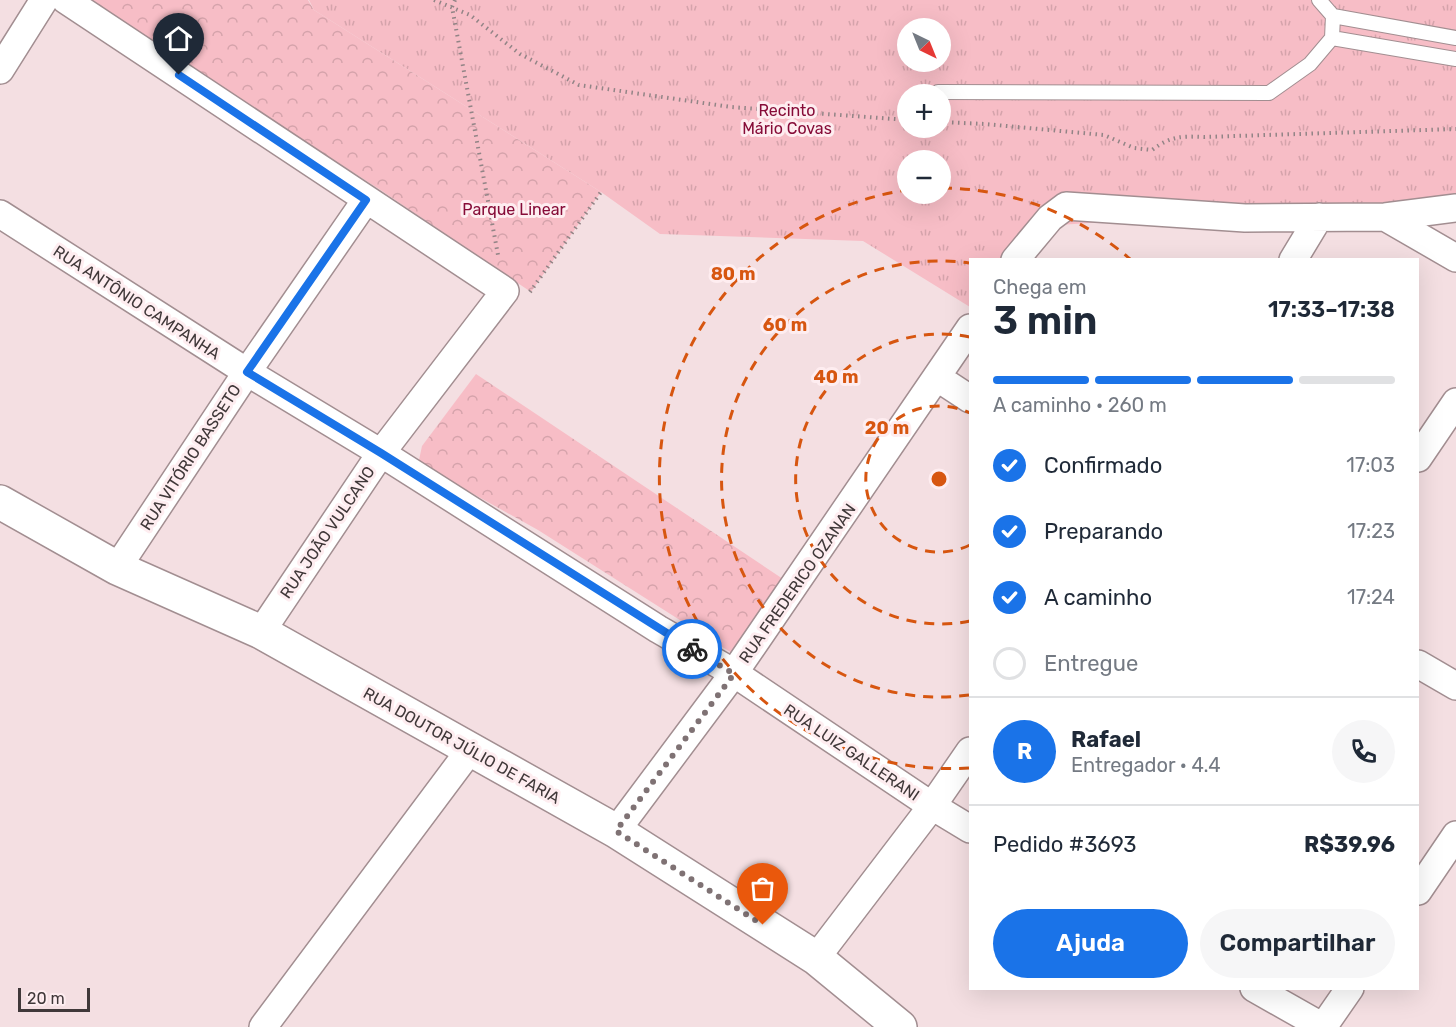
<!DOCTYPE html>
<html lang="pt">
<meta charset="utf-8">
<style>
body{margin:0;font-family:Rubik,sans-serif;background:#f6f6f7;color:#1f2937;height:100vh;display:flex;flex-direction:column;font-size:22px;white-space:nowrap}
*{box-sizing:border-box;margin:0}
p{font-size:20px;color:#747a83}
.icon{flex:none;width:33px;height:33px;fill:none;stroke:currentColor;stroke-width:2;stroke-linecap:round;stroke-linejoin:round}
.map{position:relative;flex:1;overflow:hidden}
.details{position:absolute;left:969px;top:258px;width:450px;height:732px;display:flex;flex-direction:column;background:#fff;border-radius:0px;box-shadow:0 6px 24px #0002}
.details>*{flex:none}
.needle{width:39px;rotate:137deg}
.fabs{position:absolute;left:897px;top:18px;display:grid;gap:12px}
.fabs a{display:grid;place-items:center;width:54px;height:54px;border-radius:50%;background:#fff;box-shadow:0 6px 24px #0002;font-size:30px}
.scale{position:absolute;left:18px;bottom:15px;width:72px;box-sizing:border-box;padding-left:6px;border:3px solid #403839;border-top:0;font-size:16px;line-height:21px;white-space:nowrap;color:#403839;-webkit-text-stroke:4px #feedf0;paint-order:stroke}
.pin{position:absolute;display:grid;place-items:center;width:51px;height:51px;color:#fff;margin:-62px -26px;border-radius:50% 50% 50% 0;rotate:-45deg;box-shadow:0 0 6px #0007}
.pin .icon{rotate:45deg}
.courier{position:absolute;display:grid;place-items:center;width:60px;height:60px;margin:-30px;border:4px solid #1a73e8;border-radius:50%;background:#fff;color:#222;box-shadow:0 2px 8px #0007}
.headline em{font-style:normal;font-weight:600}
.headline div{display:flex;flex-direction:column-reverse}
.headline{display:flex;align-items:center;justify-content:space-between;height:102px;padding:0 24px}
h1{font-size:39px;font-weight:600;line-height:45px}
.bar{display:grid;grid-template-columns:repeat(4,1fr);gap:9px 6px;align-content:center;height:72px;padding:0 24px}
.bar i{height:8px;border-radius:4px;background:#e0e1e3}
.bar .selected{background:#1a73e8}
.bar p{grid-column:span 4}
.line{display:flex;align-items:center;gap:15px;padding:0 24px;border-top:2px solid #e0e1e3}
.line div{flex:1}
.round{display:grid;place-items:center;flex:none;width:63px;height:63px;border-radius:32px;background:#f6f6f7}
ol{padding:0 24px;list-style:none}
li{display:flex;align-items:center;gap:18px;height:66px}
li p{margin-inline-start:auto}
li .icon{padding:6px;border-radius:50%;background:#1a73e8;color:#fff;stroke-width:4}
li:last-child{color:#747a83}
li i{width:33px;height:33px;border:3px solid #e0e1e3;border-radius:50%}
.primary-button{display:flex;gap:12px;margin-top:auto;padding:12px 24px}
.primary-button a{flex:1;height:69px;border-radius:36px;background:#1a73e8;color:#fff;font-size:24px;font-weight:600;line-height:69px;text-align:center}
.primary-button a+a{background:#f6f6f7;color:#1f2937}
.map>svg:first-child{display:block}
.grass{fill:url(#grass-tufts);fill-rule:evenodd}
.park{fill:url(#park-crowns)}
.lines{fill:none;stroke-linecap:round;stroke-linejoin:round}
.service-casing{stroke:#a28e91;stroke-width:16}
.minor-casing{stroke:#a28e91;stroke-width:30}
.secondary-casing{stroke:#a28e91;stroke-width:36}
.path{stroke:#928486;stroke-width:4;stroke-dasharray:1.5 4.5;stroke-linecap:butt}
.service{stroke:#fff;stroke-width:14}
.minor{stroke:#fff;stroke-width:27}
.secondary{stroke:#fff;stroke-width:33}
.done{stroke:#7f7274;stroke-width:6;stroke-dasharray:0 10.8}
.route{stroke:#1a73e8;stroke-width:8}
.ring{fill:none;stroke:#d75610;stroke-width:3;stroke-dasharray:10 8}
.labels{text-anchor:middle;stroke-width:6;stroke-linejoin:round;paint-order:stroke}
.park-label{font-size:16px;fill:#860c38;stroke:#feedf0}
.street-label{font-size:16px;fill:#403839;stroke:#feedf0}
.centre{fill:#d75610;stroke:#feedf0;stroke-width:3}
.ring-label{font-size:18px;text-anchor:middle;font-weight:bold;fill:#d75610;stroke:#feedf0;stroke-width:6;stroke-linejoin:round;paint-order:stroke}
</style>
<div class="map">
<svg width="1456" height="1027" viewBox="0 0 1456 1027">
<defs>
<pattern id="grass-tufts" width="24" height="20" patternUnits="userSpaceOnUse" patternTransform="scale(1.5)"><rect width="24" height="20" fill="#f7bdc6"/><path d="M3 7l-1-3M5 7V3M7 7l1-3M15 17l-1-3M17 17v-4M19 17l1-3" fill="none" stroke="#d5a3ab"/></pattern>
<pattern id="park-crowns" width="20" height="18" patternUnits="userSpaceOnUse" patternTransform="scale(1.5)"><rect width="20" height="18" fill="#f7bdc6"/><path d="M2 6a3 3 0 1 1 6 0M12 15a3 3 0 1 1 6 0" fill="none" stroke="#d5a3ab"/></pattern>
</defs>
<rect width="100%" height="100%" fill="#f4dfe2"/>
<!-- grass -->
<path class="grass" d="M309,0H1456V199L1059,225L1034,259L970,260V307L863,241L660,234L601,192L314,10ZM908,28H940V62H908ZM908,94H940V128H908ZM908,160H940V194H908Z"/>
<!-- park -->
<path class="park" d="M84,0H308L314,10L601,192L531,292L379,189Z
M476,374L783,579L735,655L538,530L425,467L419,460L422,446Z"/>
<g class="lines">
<defs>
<path id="service" d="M1319,0L1333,16L1456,38
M1332,38L1456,59
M938,92L1269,93L1310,64L1332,38L1333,16"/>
<path id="minor" d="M66,0L505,291L381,453L261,632
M0,70L44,0
M0,214L247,372L381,453L658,629L734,673L932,806L970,829
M1385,217L1456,258
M1015,260L1050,218L1066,206L1245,218L1385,217L1456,208
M1293,260L1319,217
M938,378L970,399
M1418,458L1456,402
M117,568L247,372L366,200
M1418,664L1456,686
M616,831L734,673L970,328
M1418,891L1456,835
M816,958L932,806L970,751
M1254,988L1323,1027L1350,988
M263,1027L470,750"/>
<path id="secondary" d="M0,502L117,568L261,632L616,831L816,958L900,1027"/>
</defs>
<!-- service casing -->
<use href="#service" class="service-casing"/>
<!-- minor casing -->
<use href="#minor" class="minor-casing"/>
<!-- secondary casing -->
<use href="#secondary" class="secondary-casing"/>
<!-- path -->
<path class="path" d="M434,0L470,15L520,54L579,85L731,107L908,120
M455,0L452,7L498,255
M940,122L985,124L1104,135L1134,148L1152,150C1171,136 1181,136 1204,137L1456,129
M530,292L601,192"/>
<!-- service -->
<use href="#service" class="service"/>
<!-- minor -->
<use href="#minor" class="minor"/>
<!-- secondary -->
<use href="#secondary" class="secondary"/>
</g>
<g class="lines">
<!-- done -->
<path class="done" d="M692,649L734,674L616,831L763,925"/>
<!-- route -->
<path class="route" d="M179,75L366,200L247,372L381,453L692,649"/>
</g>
<!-- distance rings -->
<g class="ring">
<path d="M970 545A73 73 0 1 1 970 413"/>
<path d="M970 621A145 145 0 1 1 970 337"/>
<path d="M969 695A218 218 0 1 1 969 263"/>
<path d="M969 768A291 291 0 0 1 906 190M942 188A291 291 0 0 1 1130 259"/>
</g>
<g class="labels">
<!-- park labels -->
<g class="park-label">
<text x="787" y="116">Recinto<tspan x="787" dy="18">Mário Covas</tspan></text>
<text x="514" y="215">Parque Linear</text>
</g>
<!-- street labels -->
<g class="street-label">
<text transform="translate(137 302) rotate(33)" y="6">RUA ANTÔNIO CAMPANHA</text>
<text transform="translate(190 457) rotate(-57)" y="6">RUA VITÓRIO BASSETO</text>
<text transform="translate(327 532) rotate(-56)" y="6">RUA JOÃO VULCANO</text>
<text transform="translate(797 583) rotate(-55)" y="6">RUA FREDERICO OZANAN</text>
<text transform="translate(462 745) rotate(29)" y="6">RUA DOUTOR JÚLIO DE FARIA</text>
<text transform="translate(852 752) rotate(34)" y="6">RUA LUIZ GALLERANI</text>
</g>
</g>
<circle cx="939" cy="479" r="9" class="centre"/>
<g class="ring-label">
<text x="733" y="280">80 m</text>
<text x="785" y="331">60 m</text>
<text x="836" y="383">40 m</text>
<text x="887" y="434">20 m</text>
</g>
</svg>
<div class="fabs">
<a><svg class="needle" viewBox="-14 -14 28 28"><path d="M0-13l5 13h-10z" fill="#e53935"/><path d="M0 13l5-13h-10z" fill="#747a83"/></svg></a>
<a>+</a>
<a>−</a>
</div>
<div class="scale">20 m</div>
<div class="pin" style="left:763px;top:925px;background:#ea580c"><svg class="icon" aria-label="bag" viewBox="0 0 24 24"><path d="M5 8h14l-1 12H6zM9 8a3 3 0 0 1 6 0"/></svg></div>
<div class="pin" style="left:179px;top:75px;background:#1f2937"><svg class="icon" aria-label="home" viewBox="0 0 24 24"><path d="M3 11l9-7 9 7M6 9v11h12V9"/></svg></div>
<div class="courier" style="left:692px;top:649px"><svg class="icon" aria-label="bike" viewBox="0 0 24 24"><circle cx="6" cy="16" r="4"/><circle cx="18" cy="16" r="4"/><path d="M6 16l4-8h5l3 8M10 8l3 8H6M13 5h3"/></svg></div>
<section class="details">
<div class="headline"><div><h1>3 min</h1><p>Chega em</p></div><em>17:33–17:38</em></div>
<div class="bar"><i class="selected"></i><i class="selected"></i><i class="selected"></i><i></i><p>A caminho · 260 m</p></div>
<ol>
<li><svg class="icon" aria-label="check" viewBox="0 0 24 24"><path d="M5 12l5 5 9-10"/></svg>Confirmado<p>17:03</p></li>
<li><svg class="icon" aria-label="check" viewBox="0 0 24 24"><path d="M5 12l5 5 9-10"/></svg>Preparando<p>17:23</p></li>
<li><svg class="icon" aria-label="check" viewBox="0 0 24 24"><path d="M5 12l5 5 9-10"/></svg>A caminho<p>17:24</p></li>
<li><i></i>Entregue</li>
</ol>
<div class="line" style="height:108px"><b class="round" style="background:#1a73e8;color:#fff">R</b><div><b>Rafael</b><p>Entregador · 4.4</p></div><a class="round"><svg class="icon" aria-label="phone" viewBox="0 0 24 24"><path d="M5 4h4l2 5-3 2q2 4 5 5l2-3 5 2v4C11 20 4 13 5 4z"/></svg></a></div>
<div class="line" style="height:78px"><div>Pedido #3693</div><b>R$39.96</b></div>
<div class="primary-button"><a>Ajuda</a><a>Compartilhar</a></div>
</section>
</div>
